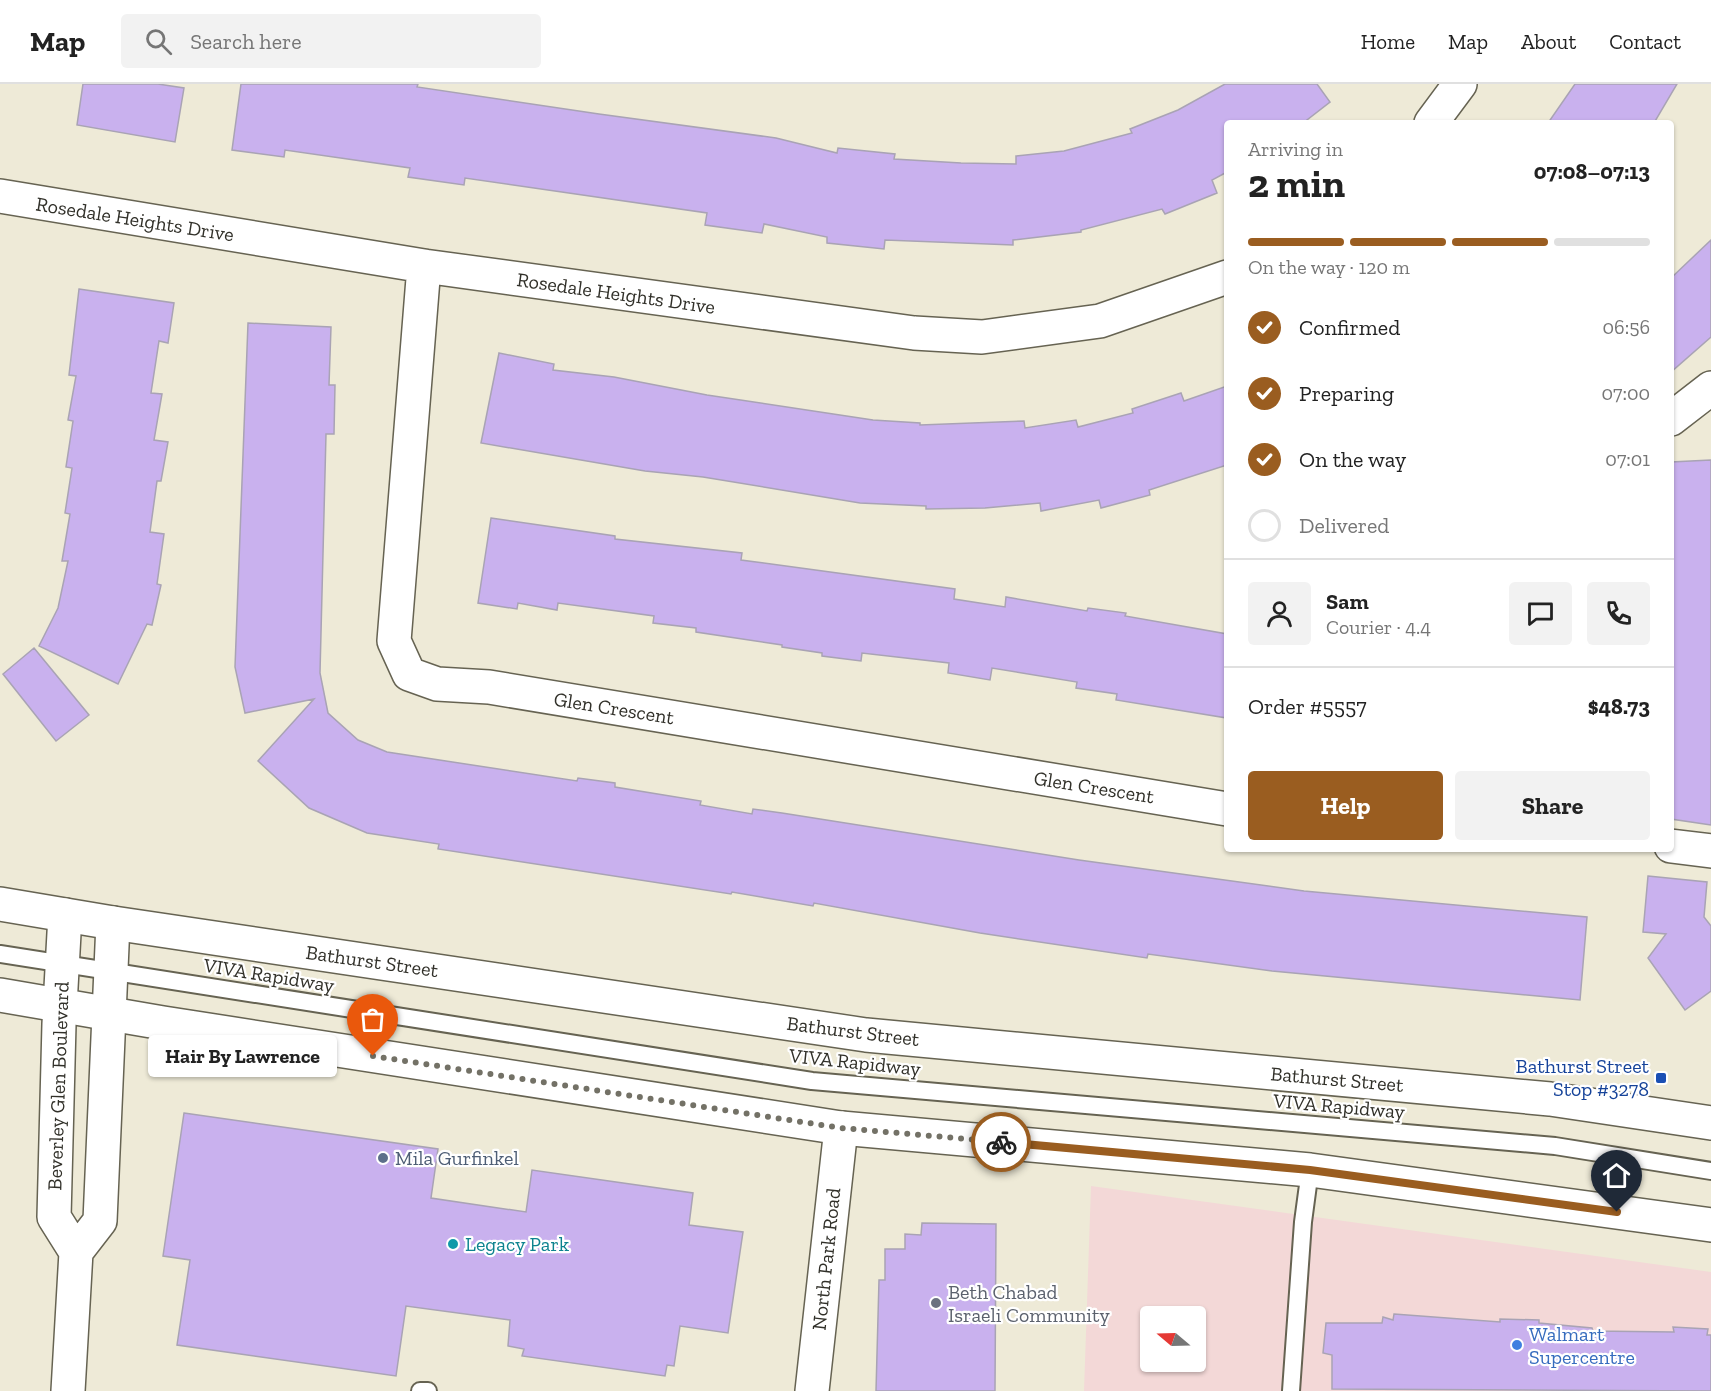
<!DOCTYPE html>
<meta charset="utf-8">
<style>
body{margin:0;font-family:"Zilla Slab",serif;background:#f2f2f2;color:#222;height:100vh;display:flex;flex-direction:column;font-size:22px;white-space:nowrap}
*{box-sizing:border-box;margin:0}
p{font-size:20px;color:#767676}
.icon{flex:none;width:33px;height:33px;fill:none;stroke:currentColor;stroke-width:2;stroke-linecap:round;stroke-linejoin:round}
.map{position:relative;flex:1;overflow:hidden}
.details{position:absolute;left:1224px;top:36px;width:450px;height:732px;display:flex;flex-direction:column;background:#fff;border-radius:6px;box-shadow:0 2px 4px #0004}
.details>*{flex:none}
.needle{width:39px;rotate:289deg}
.buttons{position:absolute;left:1140px;top:1222px;display:grid;gap:12px}
.buttons a{display:grid;place-items:center;width:66px;height:66px;border-radius:6px;background:#fff;box-shadow:0 2px 4px #0004;font-size:30px}
.pin{position:absolute;display:grid;place-items:center;width:51px;height:51px;color:#fff;margin:-62px -26px;border-radius:50% 50% 50% 0;rotate:-45deg;box-shadow:0 0 6px #0007}
.pin .icon{rotate:45deg}
.courier{position:absolute;display:grid;place-items:center;width:60px;height:60px;margin:-30px;border:4px solid #9a5d20;border-radius:50%;background:#fff;color:#222;box-shadow:0 2px 8px #0007}
.bubble{position:absolute;height:42px;border-radius:6px;background:#fff;box-shadow:0 2px 4px #0004;font-size:20px;font-weight:700;line-height:42px;text-align:center}
.headline em{font-style:normal;font-weight:700}
.headline div{display:flex;flex-direction:column-reverse}
.headline{display:flex;align-items:center;justify-content:space-between;height:102px;padding:0 24px}
h1{font-size:39px;font-weight:700;line-height:45px}
.bar{display:grid;grid-template-columns:repeat(4,1fr);gap:9px 6px;align-content:center;height:72px;padding:0 24px}
.bar i{height:8px;border-radius:4px;background:#e0e0e0}
.bar .on{background:#9a5d20}
.bar p{grid-column:span 4}
.line{display:flex;align-items:center;gap:15px;padding:0 24px;border-top:2px solid #e0e0e0}
.line div{flex:1}
.round{display:grid;place-items:center;flex:none;width:63px;height:63px;border-radius:6px;background:#f2f2f2}
ol{padding:0 24px;list-style:none}
li{display:flex;align-items:center;gap:18px;height:66px}
li p{margin-inline-start:auto}
li .icon{padding:6px;border-radius:50%;background:#9a5d20;color:#fff;stroke-width:4}
li:last-child{color:#767676}
li i{width:33px;height:33px;border:3px solid #e0e0e0;border-radius:50%}
.cta{display:flex;gap:12px;margin-top:auto;padding:12px 24px}
.cta a{flex:1;height:69px;border-radius:6px;background:#9a5d20;color:#fff;font-size:24px;font-weight:700;line-height:69px;text-align:center}
.cta a+a{background:#f2f2f2;color:#222}
header{display:flex;align-items:center;gap:36px;box-sizing:border-box;height:84px;padding:0 30px;background:#fff;border-bottom:2px solid #e0e0e0}
header strong{font-size:28px}
nav{display:flex;gap:33px;margin-inline-start:auto;font-size:21px}
.search{width:420px;height:54px;background:#f2f2f2;display:flex;align-items:center;gap:15px;box-sizing:border-box;padding:0 21px;border-radius:6px;color:#767676;font-size:22px}
.map>svg:first-child{display:block}
.commercial{fill:#f3d8d7;fill-rule:evenodd}
.building{fill:#c9b1ee;stroke:#a9a3b4;stroke-width:1.5}
.lines{fill:none;stroke-linecap:round;stroke-linejoin:round}
.service-casing{stroke:#666352;stroke-width:20}
.minor-casing{stroke:#666352;stroke-width:36}
.tertiary-casing{stroke:#666352;stroke-width:36}
.secondary-casing{stroke:#666352;stroke-width:36}
.service{stroke:#fff;stroke-width:16}
.minor{stroke:#fff;stroke-width:33}
.tertiary{stroke:#fff;stroke-width:33}
.secondary{stroke:#fff;stroke-width:33}
.done{stroke:#737166;stroke-width:6;stroke-dasharray:0 10.8}
.route{stroke:#9a5d20;stroke-width:8}
.transit-dot{fill:#1a4fb4;stroke:#fff;stroke-width:2}
.service-dot{fill:#5c6f8a;stroke:#fff;stroke-width:2}
.culture-dot{fill:#0f9aa8;stroke:#fff;stroke-width:2}
.worship-dot{fill:#6b7280;stroke:#fff;stroke-width:2}
.shop-dot{fill:#3f7fe0;stroke:#fff;stroke-width:2}
.labels{text-anchor:middle;stroke-width:4.5;stroke-linejoin:round;paint-order:stroke}
.street-label{font-size:20px;fill:#313029;stroke:#fff}
.transit-label{font-size:20px;fill:#164399;stroke:#fff;text-anchor:end}
.service-label{font-size:20px;fill:#4e5e75;stroke:#fff;text-anchor:start}
.culture-label{font-size:20px;fill:#0d838f;stroke:#fff;text-anchor:start}
.worship-label{font-size:20px;fill:#5b616d;stroke:#fff;text-anchor:start}
.shop-label{font-size:20px;fill:#366cbe;stroke:#fff;text-anchor:start}
</style>
<header>
<strong>Map</strong>
<div class="search"><svg class="icon" aria-label="search" viewBox="0 0 24 24"><circle cx="10" cy="10" r="6"/><path d="M15 15l6 6"/></svg>Search here</div>
<nav><a>Home</a><a>Map</a><a>About</a><a>Contact</a></nav>
</header>
<div class="map">
<svg width="1711" height="1307" viewBox="0 0 1711 1307">
<rect width="100%" height="100%" fill="#eeead7"/>
<!-- commercial -->
<path class="commercial" d="M1091,1102L1711,1188V1307H1084ZM1150,1233H1196V1278H1150Z"/>
<!-- building -->
<path class="building" d="M83,0H158L184,4L175,58L77,41Z
M241,0H418L417,3L599,30L776,54L837,69L838,64L895,70L894,75L961,79L1016,80V72L1064,67L1132,49L1130,45L1178,26L1225,0H1317L1330,18L1303,39H1227V88L1212,96L1217,109L1165,130L1162,125L1081,146V148L1013,156V161L885,156L884,165L827,159V153L764,140L762,149L705,141L707,129L465,94L464,101L408,93L410,84L285,66L284,73L232,66Z
M1575,0H1677L1654,39H1548Z
M1711,156V253L1671,288V194Z
M79,205L174,219L168,259L159,257L151,309L162,310L154,356L168,358L161,397H157L150,448L164,450L157,500L161,501L152,541L147,540L118,600L39,562L58,524L68,477H62L70,430L65,429L72,384L66,383L73,337L68,336L76,292L69,291Z
M248,239L331,243L329,301H335L334,350H326L320,589L328,629L358,656L387,668L577,697L578,694L615,699V703L701,717L700,721L752,730L753,725L782,729L1079,776L1304,807L1587,833L1580,916L1272,887L1148,870L1147,874L980,849L814,819L813,822L732,808L731,810L438,765L439,760L367,749L309,724L258,677L314,615L245,629L235,583Z
M499,269L554,280L553,286L614,293L707,311L873,336L920,339V341L1024,337L1025,344L1076,336L1078,343L1133,329L1132,325L1181,309L1184,317L1227,302V381L1149,406L1150,411L1101,424L1099,416L1041,427L1040,419L985,424L926,425V422L860,419L703,393L645,387L481,359Z
M1711,376V741L1671,735V378Z
M491,434L615,452V455L742,469L741,476L955,505L954,515L1005,523L1006,513L1087,527L1088,524L1126,529L1125,532L1227,550V634L1116,616L1117,610L1076,604L1077,598L992,584L990,596L948,589L949,579L862,569L861,577L822,572V569L782,563V561L696,548V544L653,539L654,532L558,519L557,526L518,519L517,525L478,519Z
M34,564L89,631L56,657L3,590Z
M1648,792L1707,798L1704,833L1711,842V907L1685,926L1648,874L1666,850L1643,848Z
M184,1029L438,1065L431,1114L526,1128L532,1086L693,1109L689,1141L743,1148L728,1249L680,1242L674,1282L667,1281L665,1292L522,1272L524,1265L508,1262L510,1236L406,1222L396,1292L177,1261L190,1176L163,1172Z
M922,1139L996,1140L995,1307H876L879,1196H885V1165H905V1150L921,1151Z
M1394,1230L1500,1238V1235L1539,1236V1239L1592,1244L1593,1247L1674,1248L1673,1243L1708,1245L1707,1251H1711V1307L1332,1305V1271L1323,1269L1326,1239H1382L1383,1233L1393,1236Z"/>
<g class="lines">
<defs>
<path id="service" d="M0,870L812,997L1555,1062L1711,1087
M420,1307H428
M1291,1307L1303,1138L1310,1086"/>
<path id="minor" d="M1431,39L1460,0
M0,112L424,182L914,249L982,253L1100,237L1227,193
M424,182L394,557L409,590L437,600L489,603L1227,725
M1671,335L1711,304
M1671,762L1711,767
M812,1307L841,1044"/>
<path id="tertiary" d="M65,831L59,940L54,1133L76,1168L68,1307
M76,1168L100,1137L113,839"/>
<path id="secondary" d="M0,820L113,839L866,951L1550,1015L1711,1039
M0,911L163,939L841,1044L1310,1086L1711,1141"/>
</defs>
<!-- service casing -->
<use href="#service" class="service-casing"/>
<!-- minor casing -->
<use href="#minor" class="minor-casing"/>
<!-- tertiary casing -->
<use href="#tertiary" class="tertiary-casing"/>
<!-- secondary casing -->
<use href="#secondary" class="secondary-casing"/>
<!-- service -->
<use href="#service" class="service"/>
<!-- minor -->
<use href="#minor" class="minor"/>
<!-- tertiary -->
<use href="#tertiary" class="tertiary"/>
<!-- secondary -->
<use href="#secondary" class="secondary"/>
</g>
<g class="lines">
<!-- done -->
<path class="done" d="M373,972L841,1044L1001,1058"/>
<!-- route -->
<path class="route" d="M1001,1058L1310,1086L1617,1128"/>
</g>
<!-- markers -->
<rect class="transit-dot" x="1655" y="988" width="12" height="12" rx="3"/>
<circle class="service-dot" cx="383" cy="1074" r="6"/>
<circle class="culture-dot" cx="453" cy="1160" r="6"/>
<circle class="worship-dot" cx="936" cy="1219" r="6"/>
<circle class="shop-dot" cx="1517" cy="1261" r="6"/>
<g class="labels">
<!-- street labels -->
<g class="street-label">
<text transform="translate(135 135) rotate(9)" y="7">Rosedale Heights Drive</text>
<text transform="translate(616 209) rotate(8)" y="7">Rosedale Heights Drive</text>
<text transform="translate(614 624) rotate(9)" y="7">Glen Crescent</text>
<text transform="translate(1094 703) rotate(9)" y="7">Glen Crescent</text>
<text transform="translate(372 877) rotate(8)" y="7">Bathurst Street</text>
<text transform="translate(269 891) rotate(9)" y="7">VIVA Rapidway</text>
<text transform="translate(853 947) rotate(7)" y="7">Bathurst Street</text>
<text transform="translate(855 978) rotate(6)" y="7">VIVA Rapidway</text>
<text transform="translate(1337 995) rotate(5)" y="7">Bathurst Street</text>
<text transform="translate(58 1002) rotate(-88)" y="7">Beverley Glen Boulevard</text>
<text transform="translate(1339 1022) rotate(5)" y="7">VIVA Rapidway</text>
<text transform="translate(826 1175) rotate(-84)" y="7">North Park Road</text>
</g>
<!-- transit labels -->
<g class="transit-label">
<text x="1649" y="989">Bathurst Street<tspan x="1649" dy="23">Stop #3278</tspan></text>
</g>
<!-- service labels -->
<g class="service-label">
<text x="395" y="1081">Mila Gurfinkel</text>
</g>
<!-- culture labels -->
<g class="culture-label">
<text x="465" y="1167">Legacy Park</text>
</g>
<!-- worship labels -->
<g class="worship-label">
<text x="948" y="1215">Beth Chabad<tspan x="948" dy="23">Israeli Community</tspan></text>
</g>
<!-- shop labels -->
<g class="shop-label">
<text x="1529" y="1257">Walmart<tspan x="1529" dy="23">Supercentre</tspan></text>
</g>
</g>
</svg>
<div class="buttons">
<a><svg class="needle" viewBox="-14 -14 28 28"><path d="M0-13l5 13h-10z" fill="#e53935"/><path d="M0 13l5-13h-10z" fill="#767676"/></svg></a>
</div>
<div class="pin" style="left:373px;top:972px;background:#ea580c"><svg class="icon" aria-label="bag" viewBox="0 0 24 24"><path d="M5 8h14l-1 12H6zM9 8a3 3 0 0 1 6 0"/></svg></div>
<div class="pin" style="left:1617px;top:1128px;background:#1f2937"><svg class="icon" aria-label="home" viewBox="0 0 24 24"><path d="M3 11l9-7 9 7M6 9v11h12V9"/></svg></div>
<div class="courier" style="left:1001px;top:1058px"><svg class="icon" aria-label="bike" viewBox="0 0 24 24"><circle cx="6" cy="16" r="4"/><circle cx="18" cy="16" r="4"/><path d="M6 16l4-8h5l3 8M10 8l3 8H6M13 5h3"/></svg></div>
<div class="bubble" style="left:148px;top:951px;width:189px">Hair By Lawrence</div>
<section class="details">
<div class="headline"><div><h1>2 min</h1><p>Arriving in</p></div><em>07:08–07:13</em></div>
<div class="bar"><i class="on"></i><i class="on"></i><i class="on"></i><i></i><p>On the way · 120 m</p></div>
<ol>
<li><svg class="icon" aria-label="check" viewBox="0 0 24 24"><path d="M5 12l5 5 9-10"/></svg>Confirmed<p>06:56</p></li>
<li><svg class="icon" aria-label="check" viewBox="0 0 24 24"><path d="M5 12l5 5 9-10"/></svg>Preparing<p>07:00</p></li>
<li><svg class="icon" aria-label="check" viewBox="0 0 24 24"><path d="M5 12l5 5 9-10"/></svg>On the way<p>07:01</p></li>
<li><i></i>Delivered</li>
</ol>
<div class="line" style="height:108px"><a class="round"><svg class="icon" aria-label="person" viewBox="0 0 24 24"><circle cx="12" cy="8" r="4"/><path d="M4 21q1-7 8-7t8 7"/></svg></a><div><b>Sam</b><p>Courier · 4.4</p></div><a class="round"><svg class="icon" aria-label="chat" viewBox="0 0 24 24"><path d="M4 5h16v11H9l-5 4z"/></svg></a><a class="round"><svg class="icon" aria-label="phone" viewBox="0 0 24 24"><path d="M5 4h4l2 5-3 2q2 4 5 5l2-3 5 2v4C11 20 4 13 5 4z"/></svg></a></div>
<div class="line" style="height:78px"><div>Order #5557</div><b>$48.73</b></div>
<div class="cta"><a>Help</a><a>Share</a></div>
</section>
</div>
